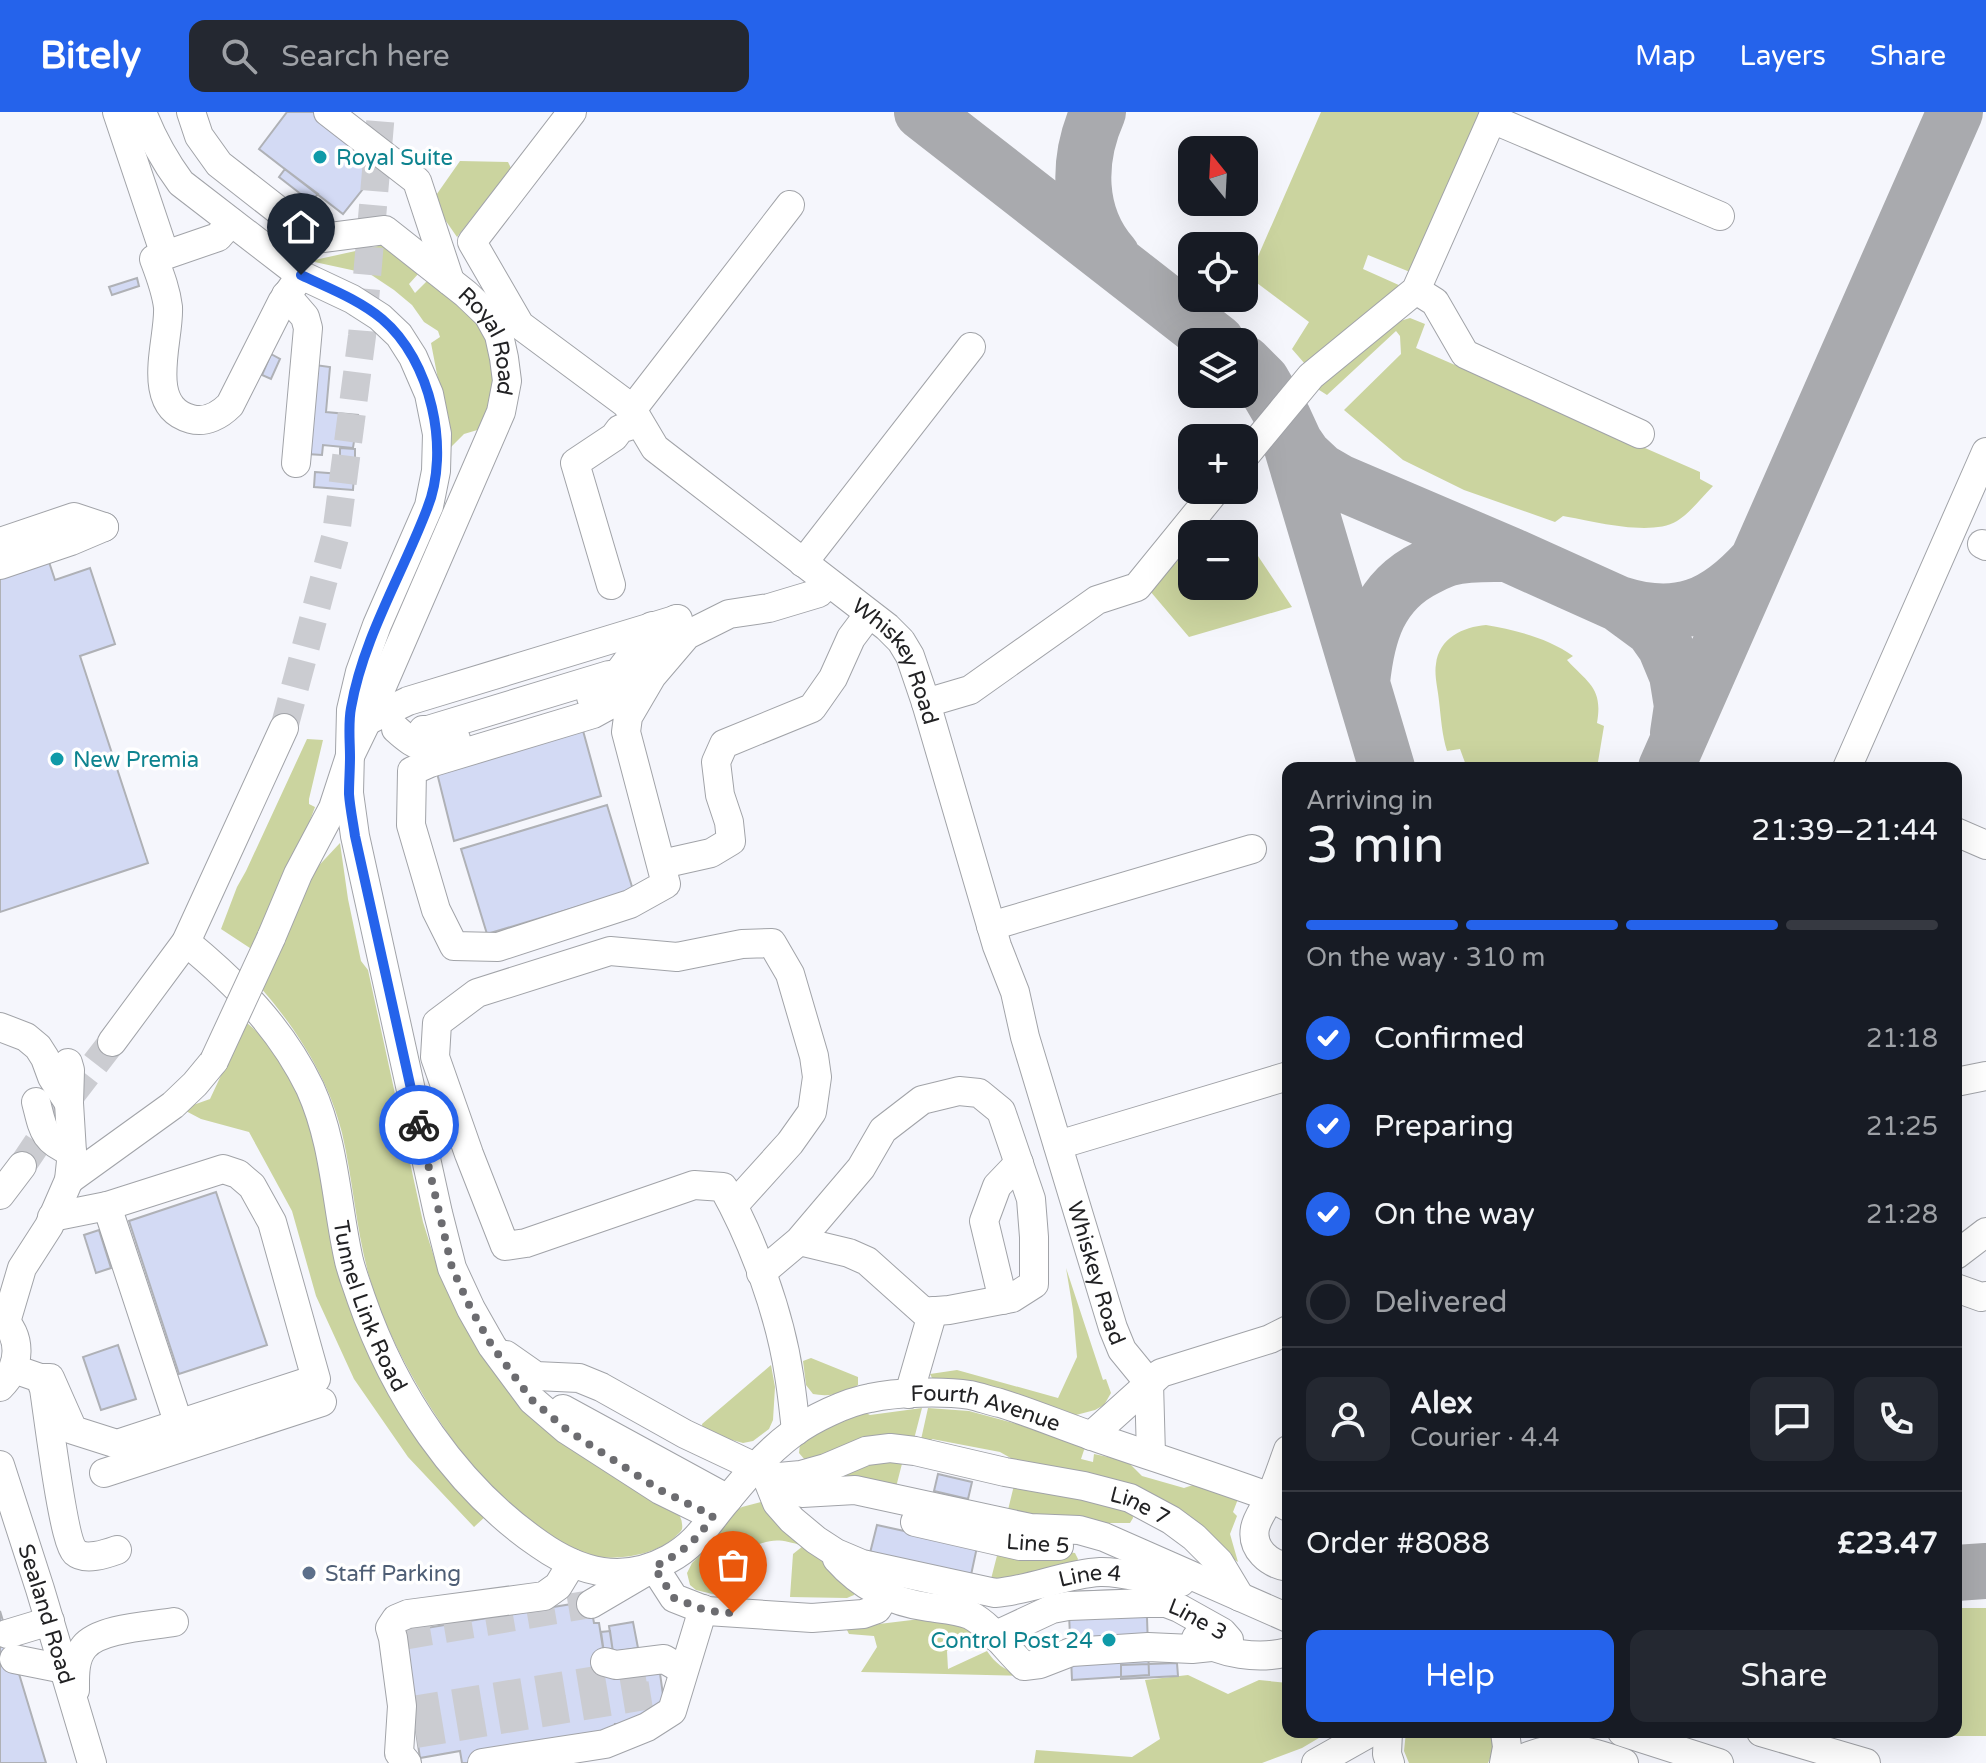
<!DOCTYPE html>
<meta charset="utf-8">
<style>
body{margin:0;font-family:"Varela Round",sans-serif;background:#242831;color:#f1f3f6;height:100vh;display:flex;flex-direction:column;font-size:30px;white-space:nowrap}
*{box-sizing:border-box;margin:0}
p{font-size:26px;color:#9ea1a6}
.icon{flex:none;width:44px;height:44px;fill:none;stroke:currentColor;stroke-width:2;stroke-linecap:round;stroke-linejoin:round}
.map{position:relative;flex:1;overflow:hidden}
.sheet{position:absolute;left:1282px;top:650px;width:680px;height:976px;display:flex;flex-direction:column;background:#171b24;border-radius:16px;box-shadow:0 8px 32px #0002}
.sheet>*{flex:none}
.needle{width:52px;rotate:342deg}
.buttons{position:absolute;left:1178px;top:24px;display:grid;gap:16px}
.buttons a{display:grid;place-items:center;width:80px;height:80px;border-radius:16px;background:#171b24;box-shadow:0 8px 32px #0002;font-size:40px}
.pin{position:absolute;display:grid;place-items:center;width:68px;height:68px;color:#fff;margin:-82px -34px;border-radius:50% 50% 50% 0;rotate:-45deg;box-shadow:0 0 8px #0007}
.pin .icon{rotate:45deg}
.courier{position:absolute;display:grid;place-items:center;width:80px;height:80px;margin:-40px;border:6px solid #2563eb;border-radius:50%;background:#fff;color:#222;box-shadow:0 2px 10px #0007}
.headline em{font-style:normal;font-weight:600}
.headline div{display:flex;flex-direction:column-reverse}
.headline{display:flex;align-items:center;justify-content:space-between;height:136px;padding:0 24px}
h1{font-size:52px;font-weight:600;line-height:60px}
.bar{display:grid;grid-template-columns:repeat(4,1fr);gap:12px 8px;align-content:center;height:96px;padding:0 24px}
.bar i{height:10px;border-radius:6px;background:#363941}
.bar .active{background:#2563eb}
.bar p{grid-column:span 4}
.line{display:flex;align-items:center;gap:20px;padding:0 24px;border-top:2px solid #363941}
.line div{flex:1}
.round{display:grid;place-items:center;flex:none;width:84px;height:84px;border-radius:16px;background:#242831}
ol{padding:0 24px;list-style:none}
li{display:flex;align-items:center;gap:24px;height:88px}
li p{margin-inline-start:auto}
li .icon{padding:8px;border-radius:50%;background:#2563eb;color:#fff;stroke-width:4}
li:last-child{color:#9ea1a6}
li i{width:44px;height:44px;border:4px solid #363941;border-radius:50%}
.button{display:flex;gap:16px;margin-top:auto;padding:16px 24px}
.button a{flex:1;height:92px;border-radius:16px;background:#2563eb;color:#fff;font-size:32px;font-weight:600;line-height:92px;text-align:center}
.button a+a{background:#242831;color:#f1f3f6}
header{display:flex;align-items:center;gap:48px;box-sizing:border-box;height:112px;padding:0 40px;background:#2563eb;color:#fff}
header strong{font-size:38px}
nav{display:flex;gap:44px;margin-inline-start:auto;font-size:28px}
.search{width:560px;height:72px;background:#242831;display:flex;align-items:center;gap:20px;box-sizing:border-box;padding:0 28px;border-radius:16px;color:#9ea1a6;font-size:30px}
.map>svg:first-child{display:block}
.green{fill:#cbd49f}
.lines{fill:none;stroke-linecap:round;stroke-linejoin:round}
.taxiway{stroke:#a9aaae;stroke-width:56}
.building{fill:#d3daf4;stroke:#afb1b6;stroke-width:2}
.minor-tunnel{stroke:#cbccd1;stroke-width:28;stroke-dasharray:28 14;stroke-linecap:butt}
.minor-casing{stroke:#a1a3a8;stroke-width:30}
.minor{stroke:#fff;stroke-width:28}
.minor-bridge-casing{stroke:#a1a3a8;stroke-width:30;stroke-linecap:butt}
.minor-bridge{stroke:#fff;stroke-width:28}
.done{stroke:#6c6c70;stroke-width:8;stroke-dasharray:0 14.4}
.route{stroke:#2563eb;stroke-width:10}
.culture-dot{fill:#0f9aa8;stroke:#fff;stroke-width:3}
.service-dot{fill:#5c6f8a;stroke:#fff;stroke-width:3}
.labels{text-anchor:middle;stroke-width:7;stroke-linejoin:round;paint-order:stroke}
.culture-label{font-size:22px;fill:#0d838f;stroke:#fff;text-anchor:start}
.street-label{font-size:22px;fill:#222224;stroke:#fff}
.service-label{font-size:22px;fill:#4e5e75;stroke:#fff;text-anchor:start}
</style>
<header>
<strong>Bitely</strong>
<div class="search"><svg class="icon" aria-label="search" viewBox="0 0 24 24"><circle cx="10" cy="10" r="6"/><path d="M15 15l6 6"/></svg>Search here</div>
<nav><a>Map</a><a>Layers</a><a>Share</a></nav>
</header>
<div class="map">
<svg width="1986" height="1651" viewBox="0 0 1986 1651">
<rect width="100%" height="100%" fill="#f5f6fc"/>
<!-- green -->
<path class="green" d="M1321,0H1480L1410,160L1368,143L1363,157L1401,174L1305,252L1292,237L1309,210L1249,165Z
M460,49L508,50L511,56L457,125L432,89Z
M392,131L419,161L409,172L415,181L433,163L482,208L498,266L484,316L464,322L451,335L431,231L440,225L438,219L424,210L412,193L394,178L370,162L310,149Z
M1410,206L1425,212L1416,236L1700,360V367L1713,374C1702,385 1690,401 1677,409C1651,425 1592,409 1563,404L1555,410L1464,378L1403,348L1344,298L1401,242L1400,224L1396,219L1327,283L1316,276L1400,209Z
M1244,423L1292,495L1189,525L1150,479L1192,429V474H1244Z
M1486,513C1515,518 1548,526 1573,544L1567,548C1589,572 1603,576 1597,611L1604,614L1597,656H1467L1460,637L1447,639C1442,623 1441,606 1439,589C1438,578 1434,563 1436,552C1439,526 1463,515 1486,513Z
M307,627L323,628L309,687V692L315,695L291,760L256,840L221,817L237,775L246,759Z
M340,731L348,787L361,849L368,858L423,1110L435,1148L481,1233L665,1388C671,1395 682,1402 682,1412C683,1418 681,1419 677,1423C659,1443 612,1451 586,1442C545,1429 497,1382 469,1349C429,1300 386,1225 369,1164C356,1117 353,1068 342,1021C329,967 296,916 260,875L309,764Z
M246,910L263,925L284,953L307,992L341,1151L487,1403L474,1415L408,1345L354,1267L316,1184L292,1099L249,1020L201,1007L182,997L210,987Z
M1066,1156L1103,1268L1106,1267L1111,1281L1104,1293L1095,1298L1076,1303L1030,1286L979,1271L932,1266L930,1262L957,1258L1058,1286L1077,1245L1073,1198Z
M811,1246L858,1265V1273C846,1282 828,1285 813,1282L806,1273L803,1249Z
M771,1253L775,1275L773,1308L769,1317L753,1329L743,1331L703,1320L702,1312Z
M922,1296L913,1331L813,1349L805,1348L799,1341L800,1331L810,1323L864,1300L870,1303Z
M928,1296L969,1299L1017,1312L1085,1335L1081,1347L1093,1350L1094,1342L1127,1349L1142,1364L1184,1376L1196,1372L1238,1387L1233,1400L1237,1404L1230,1422L1238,1450L1224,1441L1016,1349L1000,1340L932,1327L929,1332H920Z
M905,1340L895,1379L824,1366Z
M1016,1365L1132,1399L1133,1406L1130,1411H1056L1007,1402Z
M761,1390L778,1397L859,1472L854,1483L847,1486L790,1485L793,1442L803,1434C780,1427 772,1426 750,1436L748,1457L741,1489L696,1478L690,1473L687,1461L692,1451L715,1428L731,1402L742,1395Z
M1000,1432L1075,1441L1078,1447L1075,1453L1020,1468L991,1467Z
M1956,1496H1986V1624H1957L1918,1620H1956Z
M945,1504L980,1524L947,1539L948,1557L987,1539C996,1553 1008,1560 1024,1564L861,1560L877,1535L874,1524L849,1522L846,1516Z
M1188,1563L1228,1582L1259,1568L1288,1571V1620H1329L1302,1636L1262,1651H1034L1036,1638L1132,1645L1160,1627L1145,1568Z
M1406,1620H1491C1493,1631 1493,1641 1488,1651H1409L1404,1639Z"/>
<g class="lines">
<!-- taxiway -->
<path class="taxiway" d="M922,0L1217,230
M1098,0C1077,47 1076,103 1112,144
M1244,251L1262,269L1283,305L1295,331L1304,344L1320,359L1339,370L1510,443L1619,492
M1289,326L1387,656
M1362,570C1367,522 1379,479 1426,456C1434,452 1441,448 1449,446C1468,441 1487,442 1506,442
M1678,621L1682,594L1677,563L1665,534L1653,517L1619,492C1678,511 1716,494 1756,450
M1666,656L1955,0
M1956,1461L1986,1459"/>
</g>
<!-- building -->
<path class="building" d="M287,0H314L382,53L343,102L259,37Z
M285,57L318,82L311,90L279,65Z
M137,166L139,174L112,183L109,175Z
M271,242L280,247L271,267L262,263Z
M315,253L330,255L326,300L358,303L353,336L323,333L322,343L307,342Z
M340,336L355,337V350L340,349Z
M315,360L354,363L353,378L314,375Z
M47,444L55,468L90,456L115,532L80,544L148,751L0,800V460Z
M582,615L601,684L454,729L437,661Z
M607,693L633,778L487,822L461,737Z
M216,1080L267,1233L179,1262L129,1109Z
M99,1118L111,1156L96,1161L84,1123Z
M118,1233L136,1287L101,1298L83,1245Z
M938,1362L972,1370L968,1387L934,1379Z
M877,1413L977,1435L971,1463L870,1441Z
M1146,1477L1149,1563L1072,1568L1068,1480Z
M590,1489L594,1511H599L607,1561L659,1554L664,1590L627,1622L618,1612H615L616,1617L475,1651H462L460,1639L420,1646L404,1541L402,1520Z
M0,1499L46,1651H0Z
M633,1510L638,1536L613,1540L609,1514Z
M610,1519L613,1540L604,1541L601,1520Z
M1177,1551L1178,1564L1121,1567V1553Z"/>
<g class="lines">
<!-- minor-tunnel -->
<path class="minor-tunnel" d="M284,616L336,422L362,224L381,0
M22,1054L61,996L112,930
M403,1524L591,1492
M412,1598L645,1560
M416,1622L663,1581"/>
<defs>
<g id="minor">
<path d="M117,0L165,143"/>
<path d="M142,0C152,26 164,48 181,71L299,162L352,187L380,205L399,223L413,245L429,282L437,322L436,359L429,394L377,513L360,560L351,598L349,681L355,724L438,1101L452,1156L471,1197L492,1234L532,1288L567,1318L660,1378L713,1404"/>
<path id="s1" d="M191,0L199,24L219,52L315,127L385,118L466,182L488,203L499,223L504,246L507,269L501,300L367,609L350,644L333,696L298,762L271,826"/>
<path d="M328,0L417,69L450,169"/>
<path id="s2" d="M572,0L472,130L520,213L625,291L636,304L655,336L887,515L901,529L910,544L926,591L997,834L1015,880L1025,925L1113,1216L1122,1238L1149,1271"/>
<path d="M1492,7L1720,104"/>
<path d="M231,110L218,125L154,147C160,163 166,178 168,195C170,228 143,294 191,307C206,311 220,303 230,293L282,190L301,163"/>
<path d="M1416,178L1435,190L1465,242L1640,322"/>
<path d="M286,183L305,205L308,216L296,351"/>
<path d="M631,299L790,93"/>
<path d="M1244,345L1311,264L1416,178L1495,0"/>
<path d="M0,430L74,405L104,415"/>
<path d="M1982,432L1986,434"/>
<path d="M803,451L971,235"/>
<path d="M0,453L71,429L104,415"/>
<path d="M611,473L575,351L614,325L620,317L639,311"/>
<path d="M676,507L659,530L641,568L613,591L593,602L430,651L412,659L411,713L436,798L454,834L498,835L630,792L666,772L626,620L628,605L652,564L687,523L729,502L769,496L819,481L827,470"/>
<path d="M591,585C618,569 633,539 652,514"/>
<path d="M926,591L970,578L1097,488L1137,475L1216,378"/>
<path d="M367,609L408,589L678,507"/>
<path d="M396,617C420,639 426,637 456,627"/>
<path d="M423,618H428L609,563"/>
<path d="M1847,656L1986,340"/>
<path d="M1956,720L1986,733"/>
<path d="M662,752L711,741L731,729L729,710L720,683L716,650L724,632L812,596L833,566L851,526L869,502"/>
<path d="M991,814L1252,737"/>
<path id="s3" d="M186,830C237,872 281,916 310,976C335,1031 336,1091 349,1149C352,1161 357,1174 361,1186C394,1282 455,1374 539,1432C580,1461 623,1472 669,1447C695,1433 705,1415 723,1393C744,1367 766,1341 793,1321C811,1307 847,1290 870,1286C897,1280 943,1279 970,1283C980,1285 990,1289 1000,1291C1032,1301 1063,1314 1095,1325C1153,1345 1212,1364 1270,1385L1288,1395"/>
<path d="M0,915L26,925L38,935L45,946L52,965L69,991"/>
<path d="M112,930L186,830L284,616"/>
<path d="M1956,970L1986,964"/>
<path d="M36,990C43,1017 43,1029 72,1040"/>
<path d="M1058,1033L1288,964"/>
<path d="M69,1068L173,993L195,972L214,949"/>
<path d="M0,1083L22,1054"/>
<path d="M734,1093L790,1031L812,1000L817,965L814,944L790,862L772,831L742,832L677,845L610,839L477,881L437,911L435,945L469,1042L505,1134L526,1131L694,1073L723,1075C753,1128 780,1202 789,1263C792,1281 794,1300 796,1319"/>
<path d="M107,1094L179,1313"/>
<path d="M1956,1143L1986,1120"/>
<path d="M761,1161L799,1129L861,1056L883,1018L922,988L959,979L979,981L1001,999L1031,1087L1034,1125V1172L1012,1186L949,1198L924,1200L867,1149L849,1141L799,1129"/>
<path d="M1956,1176L1981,1185L1986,1184"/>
<path d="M1003,1188L984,1109L997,1074L1019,1051"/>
<path d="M0,1204C23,1225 21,1254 0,1275"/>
<path d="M6,1210L22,1156L49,1114L69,1068L72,1040L69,991L70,958L68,951"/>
<path d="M506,1243L536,1264L579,1266L601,1275L685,1322L755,1355L767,1366L802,1381L855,1378L1030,1416L1079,1418L1104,1425L1288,1506"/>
<path d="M14,1257L40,1266L44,1277C48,1302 63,1428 75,1440C85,1449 106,1442 117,1438"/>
<path d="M40,1266H50L73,1318L117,1332L316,1267L272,1110L252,1074L238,1062L223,1057L107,1094L52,1105"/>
<path d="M1149,1271L1151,1343"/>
<path d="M909,1282L933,1199"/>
<path d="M563,1297L728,1387"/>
<path d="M1091,1324L1161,1261L1270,1227L1288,1218"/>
<path d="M1288,1338C1282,1354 1277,1371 1269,1387C1265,1396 1257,1406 1255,1416C1251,1437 1269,1452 1288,1455"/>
<path id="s4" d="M0,1353L40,1477L92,1651"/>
<path d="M104,1361L322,1290"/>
<path id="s5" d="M767,1366L777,1391L792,1408L816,1428L836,1441L862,1452L995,1481C1031,1478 1065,1462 1100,1460C1128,1459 1154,1472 1181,1470"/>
<path id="s6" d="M768,1366L801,1363L826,1356L866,1339L890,1336L915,1339L1005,1360L1084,1374L1130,1386L1171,1408L1194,1425L1219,1450L1240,1485"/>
<path d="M915,1410L1020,1434H1059"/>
<path d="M837,1447C861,1474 891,1490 928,1495C941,1497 958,1498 970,1503C991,1514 1007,1538 1024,1554L1040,1552L1071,1540L1148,1535L1192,1537L1211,1535"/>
<path d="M591,1492L654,1455L674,1486L707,1499L812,1506L863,1502L877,1497L885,1484"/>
<path d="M7,1522L50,1509"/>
<path id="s7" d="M994,1524L1052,1497L1068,1494L1147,1491H1166L1179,1496L1222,1520L1229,1528"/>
<path d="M1196,1526C1222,1542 1258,1548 1288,1540"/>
<path d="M14,1547L64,1557"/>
<path d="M605,1550L616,1553L664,1547L676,1554"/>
<path d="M75,1578C75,1564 74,1547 84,1535C99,1516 150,1514 174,1510"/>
<path d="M1388,1620L1387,1642L1390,1651"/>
<path d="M1622,1620L1719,1651"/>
<path d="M1761,1620L1866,1651"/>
<path d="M407,1651L399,1641L402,1594L393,1526L390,1516L396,1507L408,1502L544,1484L558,1474L572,1451"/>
<path d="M482,1651L605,1632L647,1615L672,1599L703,1497"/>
<path d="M1316,1651L1371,1620"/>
<path d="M1504,1651L1507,1635L1505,1620"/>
<path d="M1513,1651C1555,1629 1581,1636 1624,1651"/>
</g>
</defs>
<!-- minor casing -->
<use href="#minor" class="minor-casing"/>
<!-- minor -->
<use href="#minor" class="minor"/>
<defs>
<path id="minor-bridge" d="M214,949L271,826"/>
</defs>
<!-- minor-bridge casing -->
<use href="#minor-bridge" class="minor-bridge-casing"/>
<!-- minor-bridge -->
<use href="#minor-bridge" class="minor-bridge"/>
</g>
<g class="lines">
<!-- done -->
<path class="done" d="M419,1013L452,1156L471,1197L492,1234L532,1288L567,1318L660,1378L713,1404C696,1430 681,1441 654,1455L674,1486L707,1499L733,1501"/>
<!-- route -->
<path class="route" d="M301,163C328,176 358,187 382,207C431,248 451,338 427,397C402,463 363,526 351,596C348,612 350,629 350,645C350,657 349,670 349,682C350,696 353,710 355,724L419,1013"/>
</g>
<!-- markers -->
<g class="culture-dot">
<circle cx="320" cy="45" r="8"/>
<circle cx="57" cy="647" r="8"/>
<circle cx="1109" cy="1528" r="8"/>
</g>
<circle class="service-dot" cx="309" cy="1461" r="8"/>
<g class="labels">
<!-- culture labels -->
<g class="culture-label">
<text x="336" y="53">Royal Suite</text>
<text x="73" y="655">New Premia</text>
<text x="1093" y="1536" text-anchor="end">Control Post 24</text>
</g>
<!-- street labels -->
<g class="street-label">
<text dy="8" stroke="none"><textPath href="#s1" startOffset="410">Royal Road</textPath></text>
<text dy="8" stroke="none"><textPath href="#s2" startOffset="772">Whiskey Road</textPath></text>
<text dy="8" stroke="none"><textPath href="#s2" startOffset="1420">Whiskey Road</textPath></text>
<text dy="8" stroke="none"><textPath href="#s3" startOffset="420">Tunnel Link Road</textPath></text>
<text dy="8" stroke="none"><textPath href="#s3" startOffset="1238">Fourth Avenue</textPath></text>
<text dy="8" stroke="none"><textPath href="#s6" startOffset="384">Line 7</textPath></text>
<text transform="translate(1038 1431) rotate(4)" y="8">Line 5</text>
<text dy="8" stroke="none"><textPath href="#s5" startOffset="366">Line 4</textPath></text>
<text dy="8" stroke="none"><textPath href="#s4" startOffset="156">Sealand Road</textPath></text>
<text dy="8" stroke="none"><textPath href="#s7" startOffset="214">Line 3</textPath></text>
</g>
<!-- service labels -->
<g class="service-label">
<text x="325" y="1469">Staff Parking</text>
</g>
</g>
</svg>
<div class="buttons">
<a><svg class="needle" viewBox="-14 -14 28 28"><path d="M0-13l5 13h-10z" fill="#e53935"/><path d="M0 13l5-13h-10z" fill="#9ea1a6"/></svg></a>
<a><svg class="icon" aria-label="locate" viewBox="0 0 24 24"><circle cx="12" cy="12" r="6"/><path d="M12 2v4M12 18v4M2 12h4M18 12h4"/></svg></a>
<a><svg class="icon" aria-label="layers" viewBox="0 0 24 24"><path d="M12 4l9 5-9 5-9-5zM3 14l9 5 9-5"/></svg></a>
<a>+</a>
<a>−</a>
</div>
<div class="pin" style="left:733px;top:1501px;background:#ea580c"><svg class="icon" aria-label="bag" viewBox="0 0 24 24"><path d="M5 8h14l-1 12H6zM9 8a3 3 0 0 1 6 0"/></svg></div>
<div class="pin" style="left:301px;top:163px;background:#1f2937"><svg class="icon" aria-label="home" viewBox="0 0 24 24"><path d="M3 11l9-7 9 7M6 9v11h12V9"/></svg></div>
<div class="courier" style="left:419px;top:1013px"><svg class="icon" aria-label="bike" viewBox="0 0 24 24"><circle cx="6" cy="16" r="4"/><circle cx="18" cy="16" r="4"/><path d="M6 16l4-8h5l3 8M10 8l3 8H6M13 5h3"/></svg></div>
<section class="sheet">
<div class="headline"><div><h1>3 min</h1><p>Arriving in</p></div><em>21:39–21:44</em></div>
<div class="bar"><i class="active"></i><i class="active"></i><i class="active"></i><i></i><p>On the way · 310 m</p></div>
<ol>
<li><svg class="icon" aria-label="check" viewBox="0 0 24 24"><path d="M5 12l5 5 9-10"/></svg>Confirmed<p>21:18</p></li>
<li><svg class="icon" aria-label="check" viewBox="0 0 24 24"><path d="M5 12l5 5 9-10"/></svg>Preparing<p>21:25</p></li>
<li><svg class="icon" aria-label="check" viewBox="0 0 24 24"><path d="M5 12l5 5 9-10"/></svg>On the way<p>21:28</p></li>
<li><i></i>Delivered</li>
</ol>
<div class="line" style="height:144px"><a class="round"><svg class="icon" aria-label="person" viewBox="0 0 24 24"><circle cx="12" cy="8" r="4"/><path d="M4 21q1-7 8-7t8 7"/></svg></a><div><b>Alex</b><p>Courier · 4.4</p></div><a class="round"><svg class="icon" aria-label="chat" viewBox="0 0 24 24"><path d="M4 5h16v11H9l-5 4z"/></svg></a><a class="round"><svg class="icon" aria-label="phone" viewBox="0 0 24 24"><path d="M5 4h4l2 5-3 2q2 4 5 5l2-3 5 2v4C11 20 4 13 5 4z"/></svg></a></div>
<div class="line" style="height:104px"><div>Order #8088</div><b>£23.47</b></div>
<div class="button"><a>Help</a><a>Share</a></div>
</section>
</div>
